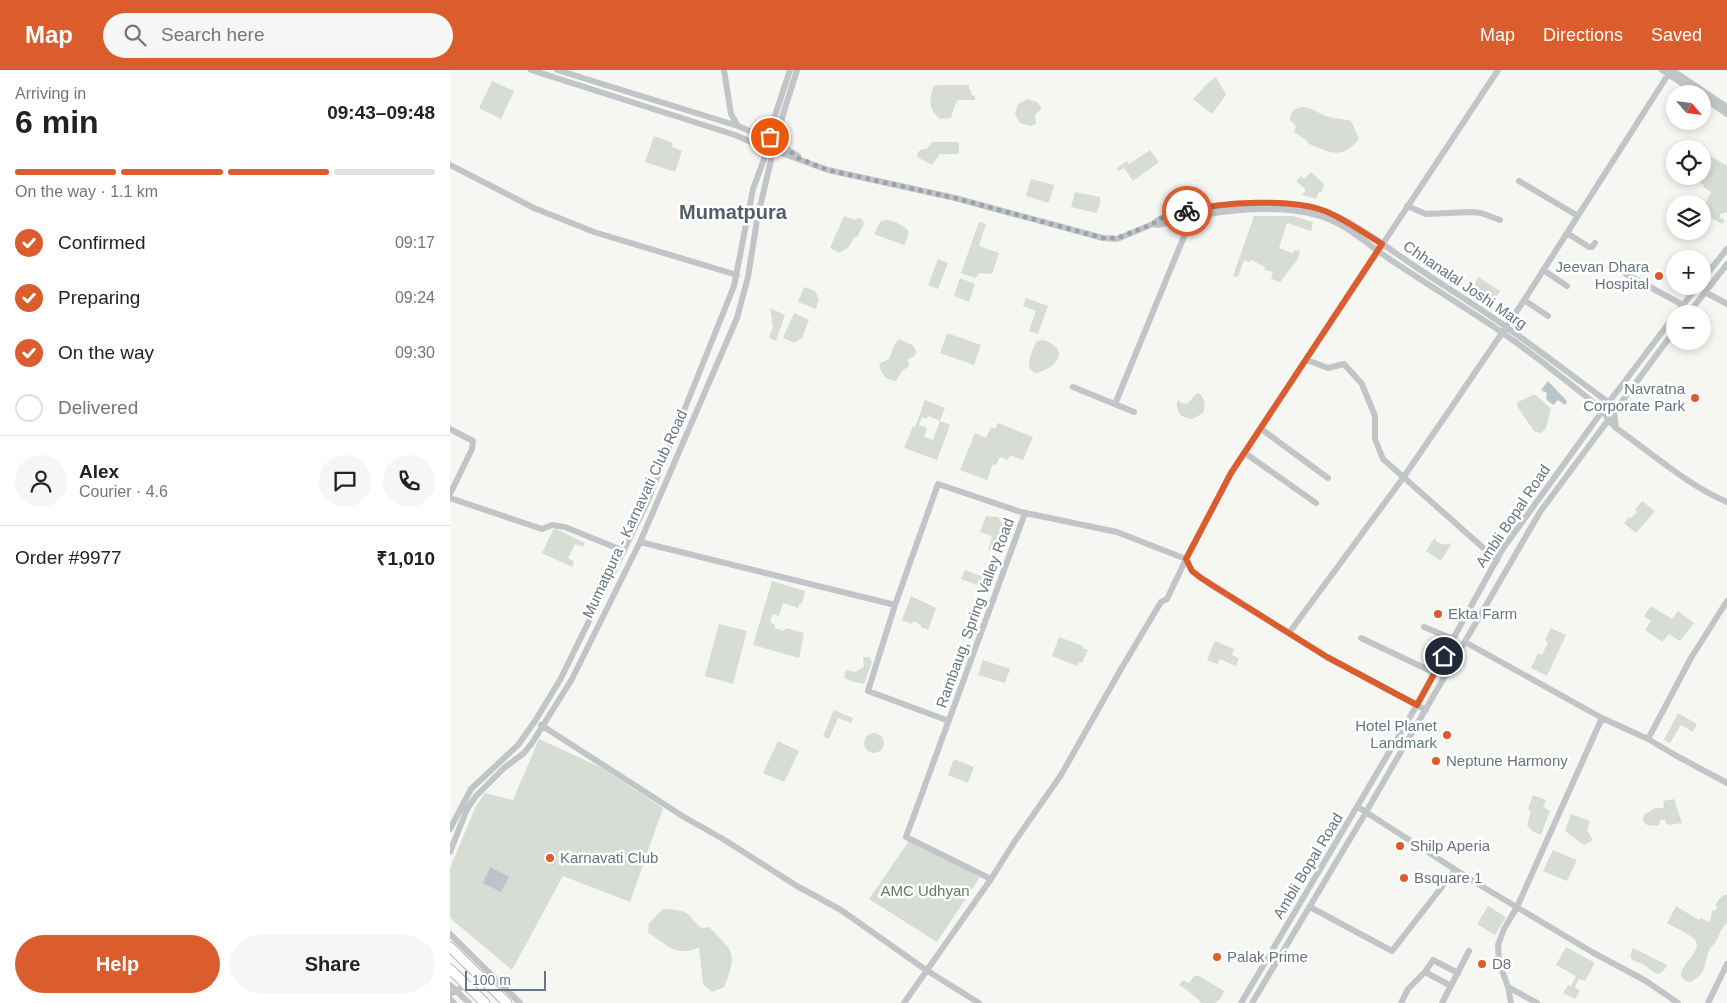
<!DOCTYPE html>
<meta charset="utf-8">
<style>
body{margin:0;font-family:Helvetica,sans-serif;background:#f6f6f6;color:#222;height:100vh;display:flex;flex-direction:column;font-size:19px;white-space:nowrap}
*{box-sizing:border-box;margin:0}
p{font-size:16px;color:#767676}
.icon{flex:none;width:28px;height:28px;fill:none;stroke:currentColor;stroke-width:2;stroke-linecap:round;stroke-linejoin:round}
.map{position:relative;flex:1;overflow:hidden}
.details{display:flex;flex-direction:column;background:#fff;width:450px}
.details>*{flex:none}
.needle{width:32px;rotate:118deg}
.controls{position:absolute;left:1216px;top:15px;display:grid;gap:10px}
.controls a{display:grid;place-items:center;width:45px;height:45px;border-radius:50%;background:#fff;box-shadow:0 2px 8px #0003;font-size:25px}
.scale{position:absolute;left:15px;bottom:12px;width:81px;box-sizing:border-box;padding-left:5px;border:2px solid #667582;border-top:0;font-size:14px;line-height:18px;white-space:nowrap;color:#667582;-webkit-text-stroke:4px #fff;paint-order:stroke}
.pin{position:absolute;display:grid;place-items:center;width:42px;height:42px;color:#fff;margin:-21px;border:2px solid #fff;border-radius:50%;box-shadow:0 1px 5px #0007}
.courier{position:absolute;display:grid;place-items:center;width:50px;height:50px;margin:-25px;border:4px solid #db5c2d;border-radius:50%;background:#fff;color:#222;box-shadow:0 1px 6px #0007}
.summary em{font-style:normal;font-weight:600}
.summary div{display:flex;flex-direction:column-reverse}
.summary{display:flex;align-items:center;justify-content:space-between;height:85px;padding:0 15px}
h1{font-size:32px;font-weight:600;line-height:38px}
.bar{display:grid;grid-template-columns:repeat(4,1fr);gap:8px 5px;align-content:center;height:60px;padding:0 15px}
.bar i{height:6px;border-radius:4px;background:#e0e0e0}
.bar .selected{background:#db5c2d}
.bar p{grid-column:span 4}
.line{display:flex;align-items:center;gap:12px;padding:0 15px;border-top:1px solid #e0e0e0}
.line div{flex:1}
.round{display:grid;place-items:center;flex:none;width:52px;height:52px;border-radius:26px;background:#f6f6f6}
ol{padding:0 15px;list-style:none}
li{display:flex;align-items:center;gap:15px;height:55px}
li p{margin-inline-start:auto}
li .icon{padding:5px;border-radius:50%;background:#db5c2d;color:#fff;stroke-width:4}
li:last-child{color:#767676}
li i{width:28px;height:28px;border:2px solid #e0e0e0;border-radius:50%}
.primary-button{display:flex;gap:10px;margin-top:auto;padding:10px 15px}
.primary-button a{flex:1;height:58px;border-radius:30px;background:#db5c2d;color:#fff;font-size:20px;font-weight:600;line-height:58px;text-align:center}
.primary-button a+a{background:#f6f6f6;color:#222}
header{display:flex;align-items:center;gap:30px;box-sizing:border-box;height:70px;padding:0 25px;background:#db5c2d;color:#fff}
header strong{font-size:24px}
nav{display:flex;gap:28px;margin-inline-start:auto;font-size:18px}
.search{width:350px;height:45px;background:#f6f6f6;display:flex;align-items:center;gap:12px;box-sizing:border-box;padding:0 18px;border-radius:28px;color:#767676;font-size:19px}
main{display:flex;flex:1;min-height:0}
.map>svg:first-child{display:block}
.green{fill:#d7ddd4}
.water{fill:#bbc5c9}
.lines{fill:none;stroke-linecap:round;stroke-linejoin:round}
.highway-casing{stroke:#b6b9bc;stroke-width:11}
.minor{stroke:#c1c5c8;stroke-width:6}
.highway{stroke:#fff;stroke-width:9}
.done{stroke:#98a2aa;stroke-width:5;stroke-dasharray:0 9}
.route{stroke:#db5c2d;stroke-width:6}
.poi-dot{fill:#db5c2d;stroke:#fff;stroke-width:2}
.labels{text-anchor:middle;stroke-width:5;stroke-linejoin:round;paint-order:stroke}
.poi-label{font-size:15px;fill:#667582;stroke:#fff;text-anchor:start}
.street-label{font-size:15px;fill:#667582;stroke:#fff}
.park-label{font-size:15px;fill:#687a65;stroke:#fff}
.district-label{font-size:20px;font-weight:bold;fill:#545e68;stroke:#fff}
</style>
<header>
<strong>Map</strong>
<div class="search"><svg class="icon" aria-label="search" viewBox="0 0 24 24"><circle cx="10" cy="10" r="6"/><path d="M15 15l6 6"/></svg>Search here</div>
<nav><a>Map</a><a>Directions</a><a>Saved</a></nav>
</header>
<main>
<section class="details">
<div class="summary"><div><h1>6 min</h1><p>Arriving in</p></div><em>09:43–09:48</em></div>
<div class="bar"><i class="selected"></i><i class="selected"></i><i class="selected"></i><i></i><p>On the way · 1.1 km</p></div>
<ol>
<li><svg class="icon" aria-label="check" viewBox="0 0 24 24"><path d="M5 12l5 5 9-10"/></svg>Confirmed<p>09:17</p></li>
<li><svg class="icon" aria-label="check" viewBox="0 0 24 24"><path d="M5 12l5 5 9-10"/></svg>Preparing<p>09:24</p></li>
<li><svg class="icon" aria-label="check" viewBox="0 0 24 24"><path d="M5 12l5 5 9-10"/></svg>On the way<p>09:30</p></li>
<li><i></i>Delivered</li>
</ol>
<div class="line" style="height:90px"><a class="round"><svg class="icon" aria-label="person" viewBox="0 0 24 24"><circle cx="12" cy="8" r="4"/><path d="M4 21q1-7 8-7t8 7"/></svg></a><div><b>Alex</b><p>Courier · 4.6</p></div><a class="round"><svg class="icon" aria-label="chat" viewBox="0 0 24 24"><path d="M4 5h16v11H9l-5 4z"/></svg></a><a class="round"><svg class="icon" aria-label="phone" viewBox="0 0 24 24"><path d="M5 4h4l2 5-3 2q2 4 5 5l2-3 5 2v4C11 20 4 13 5 4z"/></svg></a></div>
<div class="line" style="height:65px"><div>Order #9977</div><b>₹1,010</b></div>
<div class="primary-button"><a>Help</a><a>Share</a></div>
</section>
<div class="map">
<svg width="1277" height="933" viewBox="0 0 1277 933">
<rect width="100%" height="100%" fill="#f6f6f3"/>
<!-- green -->
<path class="green" d="M766,7L776,25L762,44L743,29L759,12Z
M42,11L64,21L51,49L29,38Z
M491,15H519V20H521V25L525,26V30H508L504,37L501,48L490,49C479,40 478,30 484,16Z
M578,29L587,32L592,38L585,45L586,54L580,56L570,53L565,44L568,34Z
M852,37C862,37 867,43 876,46C884,49 893,48 901,51L909,69C892,90 881,83 859,74L856,70L844,62L846,56L840,50C840,41 844,39 852,37Z
M204,66L223,73L222,77L232,81L225,102L195,92Z
M482,72H509V84H490L482,95L467,87L468,82L472,79H477Z
M700,80L709,92L683,111L674,98L669,101L667,98L677,91L679,94Z
M1257,84L1277,96V142L1270,144V148L1273,149L1274,152L1272,154L1253,143V138L1261,122L1253,117L1254,115L1249,112L1250,110L1244,106H1252L1253,90Z
M861,102L874,114L872,122H869L866,129L852,125L856,120L846,111L851,106L854,109Z
M581,109L604,115L599,133L576,126Z
M625,122L650,127V135L646,143L621,137Z
M394,146L406,150L407,148L412,149L414,153L408,166L405,167L398,178L389,183L380,178Z
M804,146H843L863,152L861,161L837,153L829,178L843,183L845,180L850,181L848,189L830,212L821,209L823,202L814,200L815,197L801,190L800,192L794,190L788,207L783,206Z
M435,150C443,149 451,155 458,160V167L454,175L424,164L430,152Z
M529,152L536,154L529,176L549,183L542,204L530,203L525,208L511,203Z
M488,189L498,193L488,219L478,215Z
M1028,207L1050,221L1044,231L1022,218Z
M510,208L525,214L519,232L504,226Z
M354,217L365,221L369,229L366,239L348,232Z
M576,228L598,236L588,264L579,261L586,241L573,236Z
M320,238L335,245L326,271L319,268L323,257Z
M344,243L359,250L352,268L344,273L333,268Z
M497,263L531,275L524,295L490,283Z
M449,269L462,275L466,280L465,286L458,289L459,296L452,301L446,311C435,310 431,304 429,294L439,289L444,276Z
M594,270C621,280 607,298 587,303C585,303 581,301 580,299C576,294 584,276 587,271Z
M747,323H749C755,329 756,335 753,343L743,349C732,349 726,343 727,332L728,330L732,333L737,334Z
M1083,325H1086L1101,339L1096,358L1091,363L1084,361L1067,336L1068,332Z
M475,330L495,338L490,351L478,346L476,349L472,347L469,355L477,358L474,367L483,370L490,351L500,355L487,390L454,378L463,356L465,357Z
M548,353L583,367L573,390L560,385L558,390L550,387L546,395L543,394L537,410L510,400L525,363L536,368L541,357L545,359Z
M1192,431L1205,441L1186,463L1174,453L1179,447L1181,448L1187,442L1185,440Z
M536,446L548,447L556,459L548,484L538,480L542,466L530,462Z
M104,458L135,473L133,477L125,474L118,488L124,491L122,497L92,483Z
M985,467L986,471C992,475 995,475 1002,473L991,491L976,481Z
M515,500L541,510L535,524L528,521L530,516L511,509Z
M322,511L355,521L352,534L350,533L348,538L333,533L329,546L323,544L320,552L325,555V558L334,561L336,558L354,563L349,588L303,575Z
M461,526L486,538L478,560L471,557V555L463,551L462,554L452,550Z
M1201,536L1222,549L1228,541L1244,553L1230,571L1219,564L1212,572L1195,560L1201,551L1194,546Z
M269,554L297,561L283,614L255,606Z
M1101,558L1116,565L1097,606L1081,598L1088,583L1092,585L1098,572L1095,570Z
M609,567L633,576L632,578L638,580L632,593L629,592L627,596L602,586Z
M765,571L784,579L782,585L789,588L786,596L770,589L767,594L757,590Z
M413,587H419L422,592L414,614L401,611L394,607L396,600L405,602L414,597Z
M533,590L560,599L555,613L528,605Z
M384,640L403,648L401,653L388,648L379,669L373,666Z
M1228,643L1247,654L1243,662L1231,655L1220,673L1214,670Z
M414 673a10 10 0 1 1 20 0a10 10 0 1 1-20 0Z
M89,669L150,697L213,738L180,832L113,806L62,900L0,848V798L26,736L35,723L63,730Z
M328,671L349,681L334,712L313,703Z
M504,689L524,697L518,713L498,705Z
M1083,725L1096,730L1093,737L1100,741L1091,765L1082,761L1077,755L1081,741L1078,739Z
M1224,729L1232,753L1218,755L1216,753L1215,750H1211L1208,756L1197,755L1193,751L1194,745L1205,738H1214L1213,731Z
M1121,744L1140,751L1137,760L1143,770L1134,775L1115,761Z
M459,771L530,807L487,872L419,829Z
M1103,780L1127,790L1117,811L1093,801Z
M1274,825H1277V853C1269,860 1270,865 1265,873C1263,876 1261,876 1260,879C1253,893 1258,904 1240,912L1235,911L1231,906C1230,893 1255,880 1244,869C1238,863 1225,858 1217,853L1226,836L1249,850L1251,848L1258,852L1261,849L1262,840L1265,841L1267,837L1265,835L1271,827Z
M1038,836L1056,847L1045,865L1027,854Z
M213,839C221,840 233,839 239,845C243,849 246,854 251,858L259,857C284,883 288,882 274,917L262,922L253,914L249,878C244,879 238,882 233,881C219,881 210,869 198,863L199,853Z
M1116,877L1145,893L1135,911L1129,909L1125,917L1130,921L1125,929L1113,923L1118,915L1121,916L1126,906L1106,895Z
M1183,878L1217,895C1210,909 1205,904 1196,896C1189,890 1175,894 1183,878Z
M744,906H749L774,921L771,928L765,933H752L738,921L729,915L733,910L739,913Z"/>
<!-- water -->
<path class="water" d="M1098,311L1115,329L1117,332L1115,335L1108,330L1103,335L1096,329L1097,323L1091,320Z
M40,797L59,807L51,822L33,813Z"/>
<g class="lines">
<defs>
<path id="highway" d="M0,877L57,933
M0,899L35,933"/>
</defs>
<!-- highway casing -->
<use href="#highway" class="highway-casing"/>
<!-- minor -->
<path class="minor" d="M81,0L285,65L313,77
M107,0L288,56L316,68L322,67L326,72V77L323,80L317,81L313,77V72L316,68
M274,0L281,44L288,56
M1212,0L1248,24
M1222,0L1277,37
M1252,27L1277,44
M318,67L340,0
M325,70L347,0
M326,72L348,86
M323,80L378,100L505,128L653,168L667,169L703,154L709,155C753,141 823,133 867,145C894,152 916,173 938,188C975,213 1013,236 1050,261C1085,285 1119,313 1153,340L1159,351L1166,358C1200,382 1239,416 1277,432
M0,95L84,138L144,162L287,205
M1069,111L1128,146
M957,136L976,144L1022,142L1031,143L1050,150
M703,154C714,143 744,139 760,138C796,133 837,129 873,141C900,149 939,179 963,195C994,216 1025,235 1055,256C1090,281 1124,307 1158,332L1164,343L1166,358
M1117,163L1139,177H1142L1145,173
M1093,200L1117,216
M1176,204L1233,235
M1252,210L1277,179
M1255,222L1277,234
M1074,230L1098,246
M1226,244L1248,216
M1238,244L1277,194
M857,290L878,298L894,294L912,314L925,346V369L933,389L1047,490
M623,317L684,342
M665,334L742,147
M0,359L23,371L22,379L0,424
M811,359L878,408
M795,383L866,433
M0,428L92,459L102,455L115,457L174,481
M190,472L445,535L488,414L571,442L667,462L736,489L742,501L764,517L877,587L976,640
M445,535L418,621L499,651
M974,557L1003,569
M839,563L953,408L1003,335L1073,232L1221,0
M911,568L985,603
M1015,572L1152,648L1067,837L1054,859L1048,875L1049,892L1058,917L1061,933
M1152,648L1198,669L1225,685L1277,713
M91,655L234,747L273,769L347,816L391,840L476,900L529,933
M1198,669L1241,588L1277,531
M908,737L1023,811L1142,882L1196,911L1228,933
M0,759L21,719L68,675L85,651L110,610L196,435L284,216L303,119L317,81
M0,782L17,739L26,726L54,698L74,683L82,673L122,609L190,472L287,248L298,207L307,150L321,90L320,81
M541,809L456,767L575,443
M860,837L942,881L1005,800
M0,864L70,933
M0,915L19,933
M1001,916L975,902L983,890L1008,903
M1058,917L1087,933
M0,924L16,915
M0,929L4,933
M454,933L541,809L565,771L611,705L671,599L711,532L717,529L736,489L781,403L1048,0
M791,933L960,647L1052,480L1153,340L1225,245
M802,933L912,749L1090,442L1225,260
M951,933L958,919L975,902
M992,933L1019,881
M1258,933L1277,894"/>
<!-- highway -->
<use href="#highway" class="highway"/>
</g>
<g class="lines">
<!-- done -->
<path class="done" d="M320,67L350,89L378,100L505,128L653,168H667L703,154L708,149L737,141"/>
<!-- route -->
<path class="route" d="M737,141C772,132 842,128 875,141C895,149 913,163 932,174L781,403L736,489L742,501L751,508L877,587L967,635L994,586"/>
</g>
<!-- markers -->
<g class="poi-dot">
<circle cx="1209" cy="206" r="5"/>
<circle cx="1245" cy="328" r="5"/>
<circle cx="988" cy="544" r="5"/>
<circle cx="997" cy="665" r="5"/>
<circle cx="986" cy="691" r="5"/>
<circle cx="950" cy="776" r="5"/>
<circle cx="100" cy="788" r="5"/>
<circle cx="954" cy="808" r="5"/>
<circle cx="767" cy="887" r="5"/>
<circle cx="1032" cy="894" r="5"/>
</g>
<g class="labels">
<!-- poi labels -->
<g class="poi-label">
<text x="1199" y="202" text-anchor="end">Jeevan Dhara<tspan x="1199" dy="17">Hospital</tspan></text>
<text x="1235" y="324" text-anchor="end">Navratna<tspan x="1235" dy="17">Corporate Park</tspan></text>
<text x="998" y="549">Ekta Farm</text>
<text x="987" y="661" text-anchor="end">Hotel Planet<tspan x="987" dy="17">Landmark</tspan></text>
<text x="996" y="696">Neptune Harmony</text>
<text x="960" y="781">Shilp Aperia</text>
<text x="110" y="793">Karnavati Club</text>
<text x="964" y="813">Bsquare 1</text>
<text x="777" y="892">Palak Prime</text>
<text x="1042" y="899">D8</text>
</g>
<!-- street labels -->
<g class="street-label">
<text transform="translate(1015 215) rotate(34)" y="5">Chhanalal Joshi Marg</text>
<text transform="translate(185 444) rotate(-65)" y="5">Mumatpura - Karnavati Club Road</text>
<text transform="translate(1063 446) rotate(-56)" y="5">Ambli Bopal Road</text>
<text transform="translate(525 543) rotate(-70)" y="5">Rambaug, Spring Valley Road</text>
<text transform="translate(858 796) rotate(-59)" y="5">Ambli Bopal Road</text>
</g>
<!-- park labels -->
<g class="park-label">
<text x="475" y="826">AMC Udhyan</text>
</g>
<!-- district labels -->
<g class="district-label">
<text x="283" y="149">Mumatpura</text>
</g>
</g>
</svg>
<div class="controls">
<a><svg class="needle" viewBox="-14 -14 28 28"><path d="M0-13l5 13h-10z" fill="#e53935"/><path d="M0 13l5-13h-10z" fill="#767676"/></svg></a>
<a><svg class="icon" aria-label="locate" viewBox="0 0 24 24"><circle cx="12" cy="12" r="6"/><path d="M12 2v4M12 18v4M2 12h4M18 12h4"/></svg></a>
<a><svg class="icon" aria-label="layers" viewBox="0 0 24 24"><path d="M12 4l9 5-9 5-9-5zM3 14l9 5 9-5"/></svg></a>
<a>+</a>
<a>−</a>
</div>
<div class="scale">100 m</div>
<div class="pin" style="left:320px;top:67px;background:#ea580c"><svg class="icon" aria-label="bag" viewBox="0 0 24 24"><path d="M5 8h14l-1 12H6zM9 8a3 3 0 0 1 6 0"/></svg></div>
<div class="pin" style="left:994px;top:586px;background:#1f2937"><svg class="icon" aria-label="home" viewBox="0 0 24 24"><path d="M3 11l9-7 9 7M6 9v11h12V9"/></svg></div>
<div class="courier" style="left:737px;top:141px"><svg class="icon" aria-label="bike" viewBox="0 0 24 24"><circle cx="6" cy="16" r="4"/><circle cx="18" cy="16" r="4"/><path d="M6 16l4-8h5l3 8M10 8l3 8H6M13 5h3"/></svg></div>
</div>
</main>
